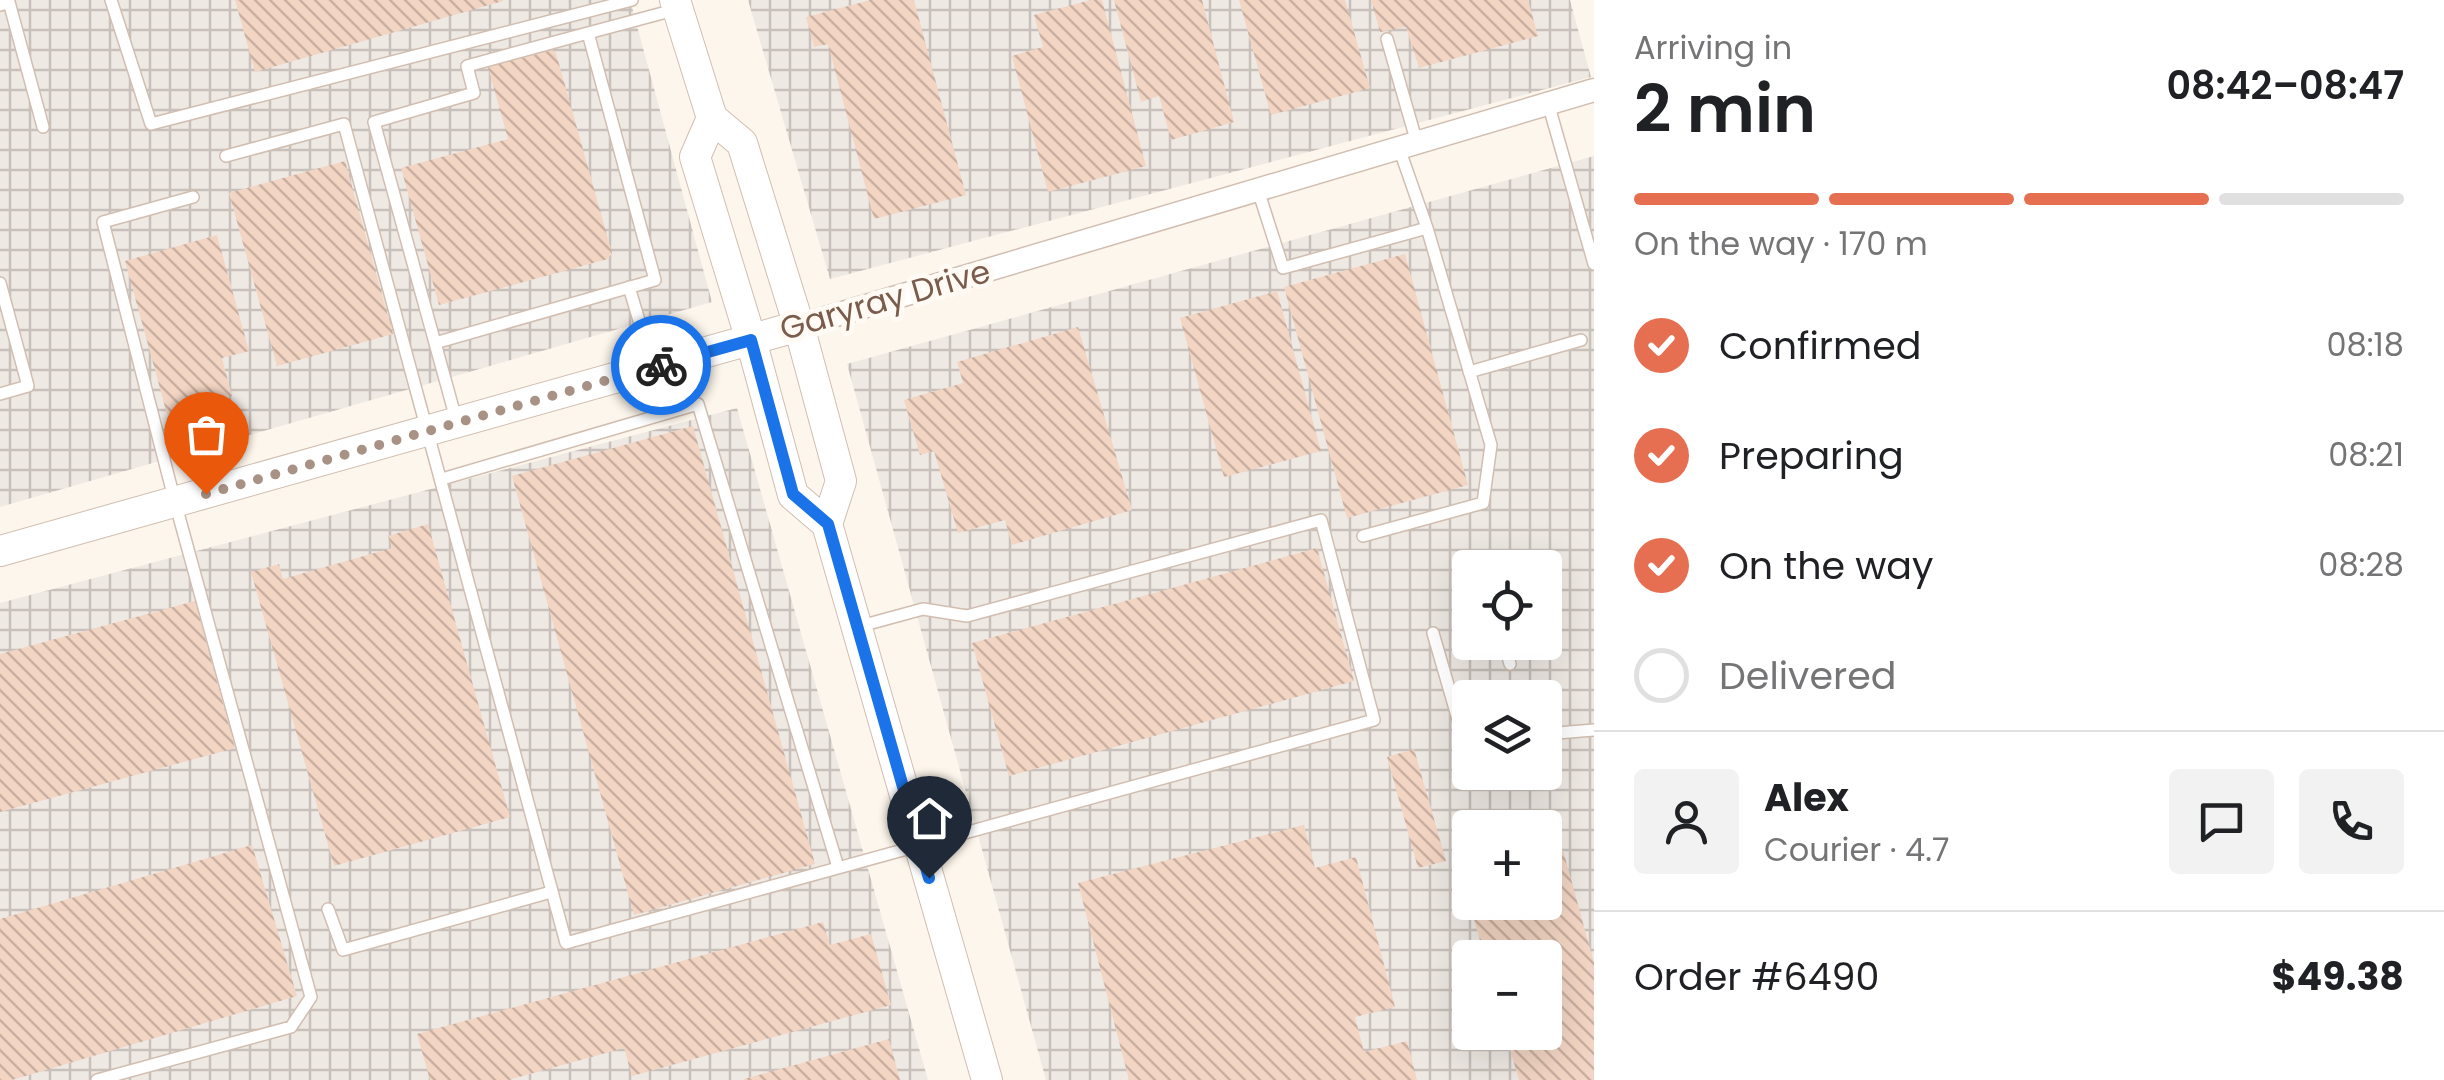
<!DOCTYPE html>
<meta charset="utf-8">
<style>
body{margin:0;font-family:Poppins,sans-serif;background:#f2f2f2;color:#202124;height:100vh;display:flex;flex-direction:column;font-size:38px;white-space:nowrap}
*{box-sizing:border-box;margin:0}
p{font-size:32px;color:#757577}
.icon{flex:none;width:55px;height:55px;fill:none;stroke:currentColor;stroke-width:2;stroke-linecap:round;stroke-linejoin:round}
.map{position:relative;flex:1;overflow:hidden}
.drawer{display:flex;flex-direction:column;background:#fff;width:850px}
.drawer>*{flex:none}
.controls{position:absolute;left:1452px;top:550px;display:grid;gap:20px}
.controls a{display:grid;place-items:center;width:110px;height:110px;border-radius:10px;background:#fff;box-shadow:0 10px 40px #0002;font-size:50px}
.pin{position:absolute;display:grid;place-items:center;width:85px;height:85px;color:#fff;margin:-102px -42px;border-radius:50% 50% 50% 0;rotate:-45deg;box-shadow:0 0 10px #0007}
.pin .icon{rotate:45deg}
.courier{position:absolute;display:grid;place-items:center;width:100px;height:100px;margin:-50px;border:8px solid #1a73e8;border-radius:50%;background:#fff;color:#222;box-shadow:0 2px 12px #0007}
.headline em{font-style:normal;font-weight:600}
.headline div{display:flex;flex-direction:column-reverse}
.headline{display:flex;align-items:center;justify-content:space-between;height:170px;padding:0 40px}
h1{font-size:65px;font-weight:600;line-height:75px}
.bar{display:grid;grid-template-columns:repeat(4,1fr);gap:15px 10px;align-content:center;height:120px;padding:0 40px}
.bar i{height:12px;border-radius:8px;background:#e0e0e0}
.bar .current{background:#e76f51}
.bar p{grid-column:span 4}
.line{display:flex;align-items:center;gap:25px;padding:0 40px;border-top:2px solid #e0e0e0}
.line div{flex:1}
.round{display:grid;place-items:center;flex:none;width:105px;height:105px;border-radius:10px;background:#f2f2f2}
ol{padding:0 40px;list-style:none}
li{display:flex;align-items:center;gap:30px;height:110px}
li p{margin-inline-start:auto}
li .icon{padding:10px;border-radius:50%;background:#e76f51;color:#fff;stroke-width:4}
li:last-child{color:#757577}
li i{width:55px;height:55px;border:5px solid #e0e0e0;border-radius:50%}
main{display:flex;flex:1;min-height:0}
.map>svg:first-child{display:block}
.industrial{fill:url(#industrial-grid);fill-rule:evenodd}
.building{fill:url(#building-back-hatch)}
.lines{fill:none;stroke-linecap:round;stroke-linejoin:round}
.service-casing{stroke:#d1beb0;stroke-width:14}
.minor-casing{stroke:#d1beb0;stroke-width:25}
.tertiary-casing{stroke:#d1beb0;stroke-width:32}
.service{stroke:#fff;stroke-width:11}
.minor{stroke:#fff;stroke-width:22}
.tertiary{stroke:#fff;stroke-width:30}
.done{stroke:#a89285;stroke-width:10;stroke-dasharray:0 18}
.route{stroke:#1a73e8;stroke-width:12}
.labels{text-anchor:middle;stroke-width:10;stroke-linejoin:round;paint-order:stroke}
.street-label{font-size:32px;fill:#7a5c4d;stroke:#fffaf3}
</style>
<main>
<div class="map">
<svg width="1594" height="1080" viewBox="0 0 1594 1080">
<defs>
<pattern id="industrial-grid" width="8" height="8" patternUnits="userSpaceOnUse" patternTransform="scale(2.5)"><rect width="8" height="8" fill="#efe9e4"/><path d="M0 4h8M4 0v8" fill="none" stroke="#c7c0bb"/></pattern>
<pattern id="building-back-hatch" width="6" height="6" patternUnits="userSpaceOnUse" patternTransform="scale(2.5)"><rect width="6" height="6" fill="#f3d5c3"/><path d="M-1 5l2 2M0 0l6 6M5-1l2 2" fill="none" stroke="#cab0a1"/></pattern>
</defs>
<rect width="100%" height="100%" fill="#fdf6ec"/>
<!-- industrial -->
<path class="industrial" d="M0,0H630L712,302L0,507Z
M748,0H1570L1591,77L830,279Z
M1594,156V1080H1046L847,364ZM1470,568H1545V642H1470ZM1470,698H1545V772H1470ZM1470,828H1545V902H1470ZM1470,958H1545V1032H1470Z
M737,408L928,1080H0V603Z"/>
<!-- building -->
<path class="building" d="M235,0H503V1L255,72Z
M871,0H914L966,195L874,219L828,44L814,47L806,17Z
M1091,0H1102L1146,166L1048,192L1012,56L1043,47L1034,15Z
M1114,0H1202L1234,122L1171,140L1159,96L1141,102Z
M1239,0H1345L1370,88L1271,115Z
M1371,0H1528L1538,36L1419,68L1406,27L1380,32Z
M552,50L556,53L612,253L608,259L439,305L401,168L508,139L488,67Z
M345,161L393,334L277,366L229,193Z
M217,235L249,351L222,358L232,396L167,414L125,261Z
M1405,254L1468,485L1347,518L1284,287Z
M1277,291L1321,451L1224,477L1180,318Z
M1078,327L1132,510L1012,545L1005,520L958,533L934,451L920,455L904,400L963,383L957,362Z
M693,426L815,864L634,915L512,476Z
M428,524L510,817L334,866L251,572L279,564L283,579L392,548L388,536Z
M1317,548L1354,681L1009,776L972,643Z
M195,601L235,748L0,812V654Z
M1414,749L1446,861L1418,868L1387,757Z
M1304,825L1315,868L1356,857L1395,1007L1355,1017L1364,1052L1407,1041L1417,1080H1129L1078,883Z
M252,845L297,996L12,1080H0V919Z
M1563,850L1594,963V1080H1519L1505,1032H1545V958H1485L1469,902H1545V855Z
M1470,876V901H1469L1462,878Z
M823,922L830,945L871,934L891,1005L632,1076L624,1048L508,1080H430L417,1034Z
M889,1039L900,1080H744V1079Z"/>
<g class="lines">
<defs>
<path id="service" d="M111,0L151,124L632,0
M0,5L9,2L43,127
M1387,39L1417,143
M1548,103L1594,264
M226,156L344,124L566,943L1374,720L1321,520L967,616L923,609L857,627
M1258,190L1283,268L1427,228L1399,148
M0,283L28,386L0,394
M629,287L652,364
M435,343L655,280L588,33L674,10
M1469,372L1581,340
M456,419L374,122L474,93L467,66L588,33
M442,479L698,404L838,867
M1363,536L1483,503L1491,445L1427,228
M1433,633L1464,740H1470
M1504,642L1510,664
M1545,734L1594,730
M328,909L343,950L551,892
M97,1080L291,1027L311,997L175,502L103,222L193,197"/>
<path id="minor" d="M799,326L1594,90"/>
<path id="tertiary" d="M675,0L712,118L742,143L799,326L841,481L827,524L987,1080
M712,118L695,157L751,340L793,495L827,524
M0,551L799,326"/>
</defs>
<!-- service casing -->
<use href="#service" class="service-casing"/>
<!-- minor casing -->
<use href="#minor" class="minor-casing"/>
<!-- tertiary casing -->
<use href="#tertiary" class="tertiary-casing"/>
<!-- service -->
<use href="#service" class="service"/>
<!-- minor -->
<use href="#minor" class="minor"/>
<!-- tertiary -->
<use href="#tertiary" class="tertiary"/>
</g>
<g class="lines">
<!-- done -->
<path class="done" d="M206,494L661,365"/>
<!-- route -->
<path class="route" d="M661,365L751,340L793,494L828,524L929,878"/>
</g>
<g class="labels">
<!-- street labels -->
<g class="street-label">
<text transform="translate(885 300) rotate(-16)" y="11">Garyray Drive</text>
</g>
</g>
</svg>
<div class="controls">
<a><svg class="icon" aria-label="locate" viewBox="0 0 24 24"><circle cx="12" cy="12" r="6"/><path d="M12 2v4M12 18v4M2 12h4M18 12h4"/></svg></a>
<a><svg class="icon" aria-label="layers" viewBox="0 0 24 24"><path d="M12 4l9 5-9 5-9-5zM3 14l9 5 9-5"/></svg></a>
<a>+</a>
<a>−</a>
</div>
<div class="pin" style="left:206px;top:494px;background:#ea580c"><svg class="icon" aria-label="bag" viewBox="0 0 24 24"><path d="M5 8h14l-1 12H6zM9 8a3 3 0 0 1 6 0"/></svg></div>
<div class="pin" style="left:929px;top:878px;background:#1f2937"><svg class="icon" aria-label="home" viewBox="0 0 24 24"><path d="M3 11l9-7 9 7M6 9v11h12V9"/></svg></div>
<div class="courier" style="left:661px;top:365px"><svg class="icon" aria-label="bike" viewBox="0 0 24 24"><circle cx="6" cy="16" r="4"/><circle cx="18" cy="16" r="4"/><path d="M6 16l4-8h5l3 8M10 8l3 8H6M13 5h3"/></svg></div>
</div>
<section class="drawer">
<div class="headline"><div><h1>2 min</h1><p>Arriving in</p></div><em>08:42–08:47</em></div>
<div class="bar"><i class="current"></i><i class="current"></i><i class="current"></i><i></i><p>On the way · 170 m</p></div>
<ol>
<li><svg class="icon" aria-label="check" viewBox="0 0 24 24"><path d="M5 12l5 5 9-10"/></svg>Confirmed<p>08:18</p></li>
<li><svg class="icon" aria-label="check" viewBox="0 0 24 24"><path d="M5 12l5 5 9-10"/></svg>Preparing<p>08:21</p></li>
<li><svg class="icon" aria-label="check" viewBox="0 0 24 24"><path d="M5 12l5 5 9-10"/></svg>On the way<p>08:28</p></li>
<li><i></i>Delivered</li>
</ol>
<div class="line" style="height:180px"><a class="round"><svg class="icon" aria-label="person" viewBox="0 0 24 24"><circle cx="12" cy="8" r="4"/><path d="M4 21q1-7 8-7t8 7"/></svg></a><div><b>Alex</b><p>Courier · 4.7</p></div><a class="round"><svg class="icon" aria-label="chat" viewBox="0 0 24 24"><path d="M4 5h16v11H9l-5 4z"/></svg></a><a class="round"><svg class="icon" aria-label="phone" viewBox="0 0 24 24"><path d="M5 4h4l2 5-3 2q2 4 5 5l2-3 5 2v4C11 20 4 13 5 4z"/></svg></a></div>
<div class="line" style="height:130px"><div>Order #6490</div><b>$49.38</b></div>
</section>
</main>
